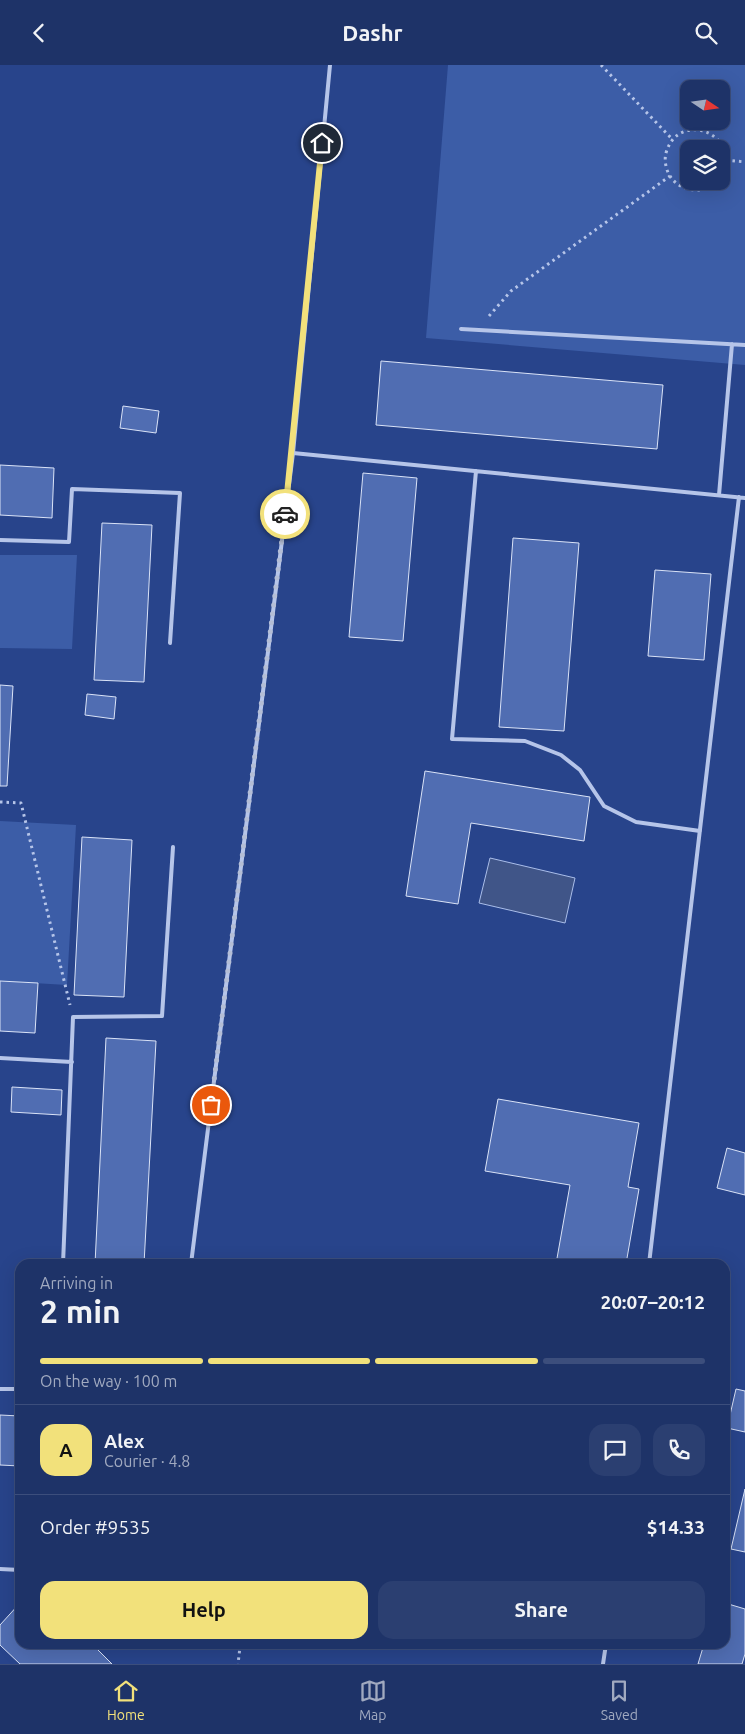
<!DOCTYPE html>
<meta charset="utf-8">
<style>
body{margin:0;font-family:Ubuntu,sans-serif;background:#2b3f71;color:#f1f3f6;height:100vh;display:flex;flex-direction:column;font-size:19px;white-space:nowrap}
*{box-sizing:border-box;margin:0}
p{font-size:16px;color:#a1aac0}
.icon{flex:none;width:28px;height:28px;fill:none;stroke:currentColor;stroke-width:2;stroke-linecap:round;stroke-linejoin:round}
.map{position:relative;flex:1;overflow:hidden}
.panel{position:absolute;left:15px;top:1194px;width:715px;height:390px;display:flex;flex-direction:column;background:#1e3368;border-radius:15px;box-shadow:0 5px 20px #0002,0 0 0 1px #3c4e7c}
.panel>*{flex:none}
.needle{width:32px;rotate:103deg}
.tools{position:absolute;left:680px;top:15px;display:grid;gap:10px}
.tools a{display:grid;place-items:center;width:50px;height:50px;border-radius:10px;background:#1e3368;box-shadow:0 5px 20px #0002,0 0 0 1px #3c4e7c;font-size:25px}
.pin{position:absolute;display:grid;place-items:center;width:42px;height:42px;color:#fff;margin:-21px;border:2px solid #fff;border-radius:50%;box-shadow:0 1px 5px #0007}
.courier{position:absolute;display:grid;place-items:center;width:50px;height:50px;margin:-25px;border:4px solid #f2e17b;border-radius:50%;background:#fff;color:#222;box-shadow:0 1px 6px #0007}
.head em{font-style:normal;font-weight:700}
.head div{display:flex;flex-direction:column-reverse}
.head{display:flex;align-items:center;justify-content:space-between;height:85px;padding:0 25px}
h1{font-size:32px;font-weight:700;line-height:38px}
.bar{display:grid;grid-template-columns:repeat(4,1fr);gap:8px 5px;align-content:center;height:60px;padding:0 25px}
.bar i{height:6px;border-radius:4px;background:#3c4e7c}
.bar .selected{background:#f2e17b}
.bar p{grid-column:span 4}
.line{display:flex;align-items:center;gap:12px;padding:0 25px;border-top:1px solid #3c4e7c}
.line div{flex:1}
.round{display:grid;place-items:center;flex:none;width:52px;height:52px;border-radius:15px;background:#2b3f71}
.cta{display:flex;gap:10px;margin-top:auto;padding:10px 25px}
.cta a{flex:1;height:58px;border-radius:15px;background:#f2e17b;color:#111;font-size:20px;font-weight:700;line-height:58px;text-align:center}
.cta a+a{background:#2b3f71;color:#f1f3f6}
header{display:flex;justify-content:space-between;align-items:center;height:65px;padding:0 25px;background:#1e3368;font-size:22px;font-weight:700}
.tabs{display:flex;justify-content:space-around;align-items:center;height:70px;border-top:1px solid #3c4e7c;background:#1e3368;font-size:14px;color:#a1aac0}
.tabs a{display:grid;justify-items:center;gap:2px}
.tabs .selected{color:#f2e17b}
.map>svg:first-child{display:block}
.green{fill:#3c5da7;fill-rule:evenodd}
.water{fill:#405588;stroke:#aabeea}
.building{fill:#506db2;stroke:#dae3f7}
.lines{fill:none;stroke-linecap:round;stroke-linejoin:round}
.path{stroke:#b6c5e9;stroke-width:3;stroke-dasharray:2.5 4;stroke-linecap:butt}
.service{stroke:#b6c5e9;stroke-width:4}
.done{stroke:#b4bed6;stroke-width:5;stroke-dasharray:0 9}
.route{stroke:#f2e17b;stroke-width:6}
</style>
<header><svg class="icon" aria-label="back" viewBox="0 0 24 24"><path d="M15 5l-7 7 7 7"/></svg>Dashr<svg class="icon" aria-label="search" viewBox="0 0 24 24"><circle cx="10" cy="10" r="6"/><path d="M15 15l6 6"/></svg></header>
<div class="map">
<svg width="745" height="1599" viewBox="0 0 745 1599">
<rect width="100%" height="100%" fill="#28448b"/>
<!-- green -->
<path class="green" d="M448,0H745V300L426,273ZM689,24H721V56H689ZM689,84H721V116H689Z
M0,490H77L72,584L0,583Z
M0,756L76,760L67,920L0,916Z"/>
<!-- water -->
<path class="water" d="M490,793L575,813L565,858L479,838Z"/>
<!-- building -->
<path class="building" d="M381,296L663,320L657,384L376,360Z
M123,341L159,346L156,368L120,363Z
M0,400L54,403L52,453L0,450Z
M363,408L417,413L403,576L349,572Z
M102,458L152,460L144,617L94,615Z
M513,473L579,478L564,666L499,662Z
M655,505L711,509L704,595L648,591Z
M0,620L13,621L7,721H0Z
M87,629L116,632L114,654L85,650Z
M425,706L590,732L584,776L471,758L458,839L406,831Z
M82,772L132,775L124,932L74,930Z
M0,916L38,918L35,968L0,966Z
M106,973L156,976L144,1199H95Z
M12,1022L62,1025L61,1050L11,1047Z
M498,1034L639,1058L628,1122L639,1124L626,1199H556L570,1120L485,1106Z
M727,1083L745,1088V1130L717,1123Z
M736,1324L745,1326V1367L727,1363Z
M0,1350L20,1351V1401L0,1400Z
M745,1424V1487L731,1484Z
M20,1538V1579H92L112,1599H20L0,1580V1560Z
M725,1538L745,1544V1589L742,1599H698L704,1579H725Z"/>
<g class="lines">
<!-- path -->
<path class="path" d="M601,0L673,75
M726,95L745,97
M717,116C704,130 680,127 670,111C666,105 664,95 666,88C678,44 743,69 721,110
M489,251L511,226L670,111
M0,737L21,738L70,940
M179,1579L240,1582L238,1599"/>
<!-- service -->
<path class="service" d="M461,264L745,280
M293,388L745,433
M476,406L452,674L525,676L561,690L580,705L604,741L636,757L700,766
M719,430L732,279
M0,475L69,477L72,424L180,428L170,578
M0,993L72,997
M63,1199L73,952L162,951L173,782
M191,1199L293,388L330,0
M649,1199L739,432
M0,1324H20
M0,1504L20,1505
M603,1599L606,1579"/>
</g>
<g class="lines">
<!-- done -->
<path class="done" d="M211,1040L285,449"/>
<!-- route -->
<path class="route" d="M285,449L322,78"/>
</g>
</svg>
<div class="tools">
<a><svg class="needle" viewBox="-14 -14 28 28"><path d="M0-13l5 13h-10z" fill="#e53935"/><path d="M0 13l5-13h-10z" fill="#a1aac0"/></svg></a>
<a><svg class="icon" aria-label="layers" viewBox="0 0 24 24"><path d="M12 4l9 5-9 5-9-5zM3 14l9 5 9-5"/></svg></a>
</div>
<div class="pin" style="left:211px;top:1040px;background:#ea580c"><svg class="icon" aria-label="bag" viewBox="0 0 24 24"><path d="M5 8h14l-1 12H6zM9 8a3 3 0 0 1 6 0"/></svg></div>
<div class="pin" style="left:322px;top:78px;background:#1f2937"><svg class="icon" aria-label="home" viewBox="0 0 24 24"><path d="M3 11l9-7 9 7M6 9v11h12V9"/></svg></div>
<div class="courier" style="left:285px;top:449px"><svg class="icon" aria-label="car" viewBox="0 0 24 24"><path d="M5 17H2v-5l4-1 3-4h7l3 4 3 1v5h-3M9 17h6M6 11h13"/><circle cx="7" cy="17" r="2"/><circle cx="17" cy="17" r="2"/></svg></div>
<section class="panel">
<div class="head"><div><h1>2 min</h1><p>Arriving in</p></div><em>20:07–20:12</em></div>
<div class="bar"><i class="selected"></i><i class="selected"></i><i class="selected"></i><i></i><p>On the way · 100 m</p></div>
<div class="line" style="height:90px"><b class="round" style="background:#f2e17b;color:#111">A</b><div><b>Alex</b><p>Courier · 4.8</p></div><a class="round"><svg class="icon" aria-label="chat" viewBox="0 0 24 24"><path d="M4 5h16v11H9l-5 4z"/></svg></a><a class="round"><svg class="icon" aria-label="phone" viewBox="0 0 24 24"><path d="M5 4h4l2 5-3 2q2 4 5 5l2-3 5 2v4C11 20 4 13 5 4z"/></svg></a></div>
<div class="line" style="height:65px"><div>Order #9535</div><b>$14.33</b></div>
<div class="cta"><a>Help</a><a>Share</a></div>
</section>
</div>
<nav class="tabs">
<a class="selected"><svg class="icon" aria-label="home" viewBox="0 0 24 24"><path d="M3 11l9-7 9 7M6 9v11h12V9"/></svg>Home</a>
<a><svg class="icon" aria-label="map" viewBox="0 0 24 24"><path d="M3 6l6-2 6 2 6-2v14l-6 2-6-2-6 2zM9 4v14M15 6v14"/></svg>Map</a>
<a><svg class="icon" aria-label="saved" viewBox="0 0 24 24"><path d="M7 4h10v16l-5-4-5 4z"/></svg>Saved</a>
</nav>
